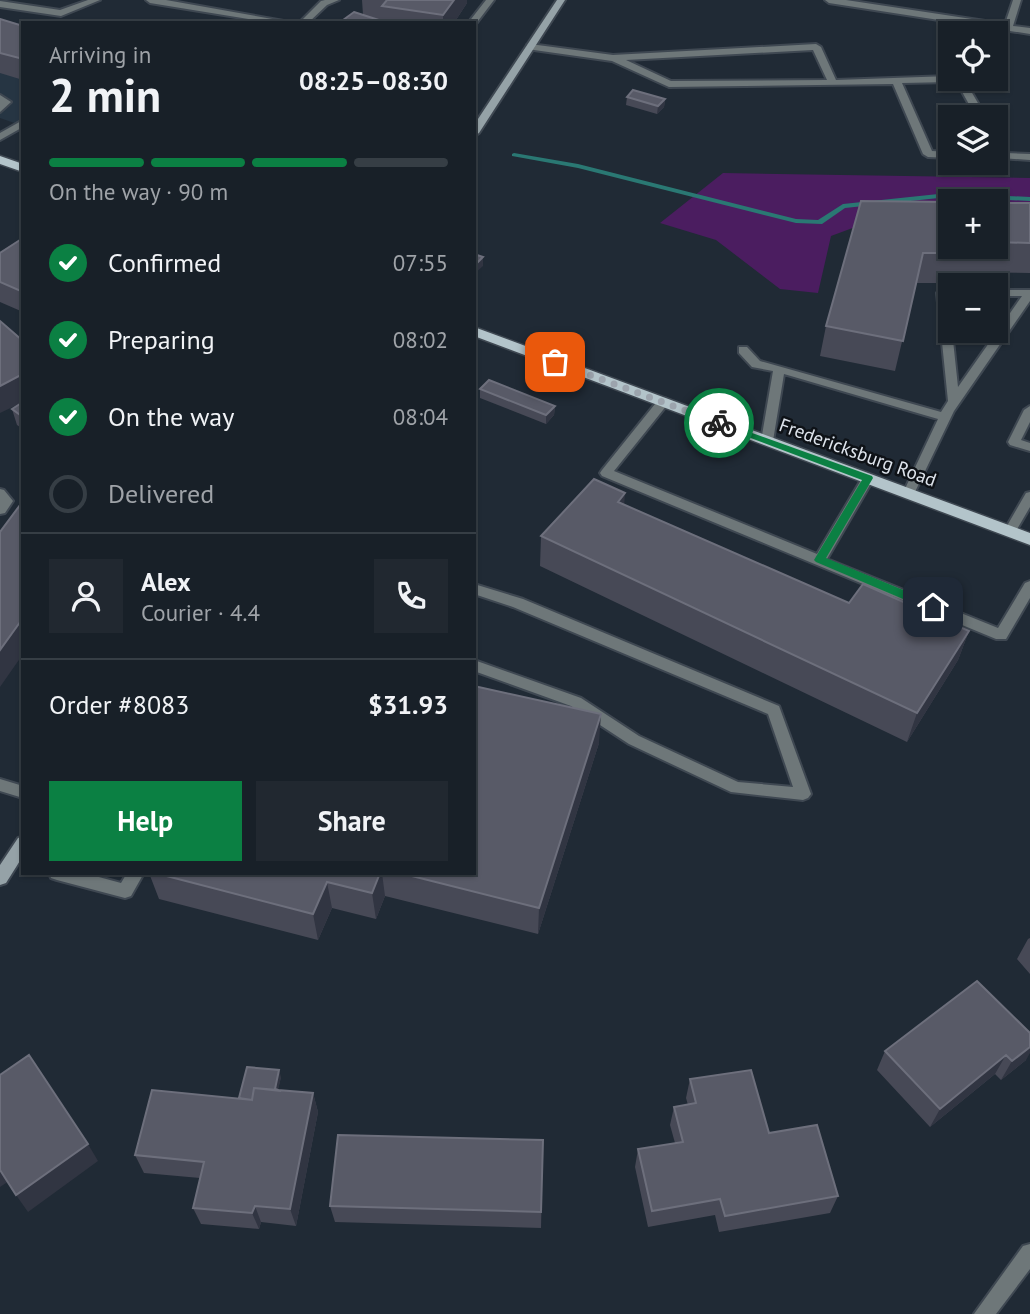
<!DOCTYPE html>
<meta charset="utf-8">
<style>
body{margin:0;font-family:"PT Sans",sans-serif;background:#212830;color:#f1f3f6;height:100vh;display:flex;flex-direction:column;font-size:26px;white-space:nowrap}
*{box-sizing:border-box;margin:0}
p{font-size:23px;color:#9fa3a8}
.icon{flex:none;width:38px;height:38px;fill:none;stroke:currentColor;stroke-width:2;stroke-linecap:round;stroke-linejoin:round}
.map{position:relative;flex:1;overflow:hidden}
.side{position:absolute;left:21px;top:21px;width:455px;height:854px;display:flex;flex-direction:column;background:#182028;border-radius:0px;box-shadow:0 2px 5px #0004,0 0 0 2px #363e45}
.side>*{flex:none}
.tools{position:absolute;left:938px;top:21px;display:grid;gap:14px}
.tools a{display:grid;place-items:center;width:70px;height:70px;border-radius:0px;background:#182028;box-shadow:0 2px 5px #0004,0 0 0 2px #363e45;font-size:35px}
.pin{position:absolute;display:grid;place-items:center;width:60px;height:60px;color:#fff;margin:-30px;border-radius:14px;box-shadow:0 4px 10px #0006}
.courier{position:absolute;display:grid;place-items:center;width:70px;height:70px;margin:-35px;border:5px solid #0b8043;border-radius:50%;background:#fff;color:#222;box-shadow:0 2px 9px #0007}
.overview em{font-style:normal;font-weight:700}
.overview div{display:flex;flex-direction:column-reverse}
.overview{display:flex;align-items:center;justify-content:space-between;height:119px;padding:0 28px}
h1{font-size:46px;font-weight:700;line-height:52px}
.bar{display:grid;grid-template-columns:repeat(4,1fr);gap:10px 7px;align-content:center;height:84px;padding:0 28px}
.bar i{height:9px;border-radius:5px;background:#363e45}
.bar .on{background:#0b8043}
.bar p{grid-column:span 4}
.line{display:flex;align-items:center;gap:18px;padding:0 28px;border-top:2px solid #363e45}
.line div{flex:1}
.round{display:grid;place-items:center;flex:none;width:74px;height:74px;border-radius:0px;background:#212830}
ol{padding:0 28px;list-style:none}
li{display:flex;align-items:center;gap:21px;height:77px}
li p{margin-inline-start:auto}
li .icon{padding:7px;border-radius:50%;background:#0b8043;color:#fff;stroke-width:4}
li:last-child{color:#9fa3a8}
li i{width:38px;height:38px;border:4px solid #363e45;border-radius:50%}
.action{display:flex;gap:14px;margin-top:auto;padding:14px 28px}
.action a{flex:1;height:80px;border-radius:0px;background:#0b8043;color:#fff;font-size:28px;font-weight:700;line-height:80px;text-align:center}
.action a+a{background:#212830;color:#f1f3f6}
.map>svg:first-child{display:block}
.built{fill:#263543}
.green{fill:#4b1d60}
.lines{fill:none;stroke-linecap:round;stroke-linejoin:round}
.stream{fill:#2a7873;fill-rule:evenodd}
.service-casing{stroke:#3f4852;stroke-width:4}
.minor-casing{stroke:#3f4852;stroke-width:4}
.secondary-casing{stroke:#3f4852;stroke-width:4}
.primary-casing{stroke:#3f4852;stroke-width:3}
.service{fill:#6e7779;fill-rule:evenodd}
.minor{fill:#6e7779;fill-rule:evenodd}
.secondary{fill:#95a2a7;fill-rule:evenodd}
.primary{fill:#b3c4ca;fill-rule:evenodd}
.wall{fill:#474956}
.shaded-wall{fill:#313542}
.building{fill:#585a67;stroke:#6d6f7c;stroke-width:2}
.route{fill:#0b8043}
.done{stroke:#9ca4ad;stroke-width:7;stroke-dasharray:0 12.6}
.labels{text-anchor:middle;stroke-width:5;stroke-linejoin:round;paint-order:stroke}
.street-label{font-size:19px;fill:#dfe5ed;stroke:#0e1217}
</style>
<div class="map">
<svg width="1030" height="1314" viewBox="0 0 1030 1314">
<rect width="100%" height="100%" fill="#202a35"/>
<!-- built -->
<path class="built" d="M0,35L23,40V126L0,118Z"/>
<!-- green -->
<path class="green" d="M723,173L1030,178V228L996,227V201H950V226L866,223L831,236L818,293L780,289L716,240L660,223Z"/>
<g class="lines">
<!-- stream -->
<path class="stream" d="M514,153L578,164L796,219L818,220L843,204L948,193L1030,197V201L948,197L845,208L822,224L796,223L578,168L512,156V154Z"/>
<defs>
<path id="service" d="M88,0H100L61,16L0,7V1L60,10Z
M146,0H166L295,23H273L150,3Z
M325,0H339L327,5L308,23H299L321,1Z
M486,0H494L475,25L474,23H468Z
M825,0H846L1005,24L1013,0H1021L1013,26L1030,28V34L829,3Z
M530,44L613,55L816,44L821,47L836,80L950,76V79H964L986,117H976L955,79L951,82L902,83L932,151L950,152V158L928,157L923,154L893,84L669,87L612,61L527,49V45ZM813,50L827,80L671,81L626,60Z
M0,95L11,102L0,112Z
M23,120V127L0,140V133Z
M996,141L999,142L1006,153L1030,154V160L1000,158L996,152Z
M950,290V331H952L958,387L1022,296H996V290H1030V301L954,411L913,496L909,497L903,493L938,419L784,374L773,441L771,444H763L761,441L773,371L752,367L739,353V347H747L760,361L941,412L948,401L937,293L939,291Z
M663,398L667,399V405L614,471L817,554L864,475H872L874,478L827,559L998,628L1025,583L1030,581V598L1006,639H996L602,476L600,473L602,470L659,399Z
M1030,406V422L1021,440L1030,443V451L1010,445L1008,442L1024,410Z
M0,489L4,490L13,501L5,513L0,514Z
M1030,492V507L1016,531L1015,534H1005L1004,531L1026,493Z
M474,584L523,599L779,706L811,794L808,798L803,800L731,792L629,744L571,706L474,671V660L581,698L639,736L738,782L793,787L768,714L513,607L474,594Z
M49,873H84L121,883L127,873H144L131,896L125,898L57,880L51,878Z"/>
<path id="minor" d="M0,779L23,786V798L0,791Z
M1030,1244V1269L996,1314H974L1023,1246Z"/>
<path id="secondary" d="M557,0H565L479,133L474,136V125Z
M23,836V856L6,883L0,885V865L18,838Z"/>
<path id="primary" d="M0,156L23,164V172L0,164Z
M474,327L1030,533V545L474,336Z"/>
</defs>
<!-- service casing -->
<use href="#service" class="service-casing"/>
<!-- minor casing -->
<use href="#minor" class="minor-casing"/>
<!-- secondary casing -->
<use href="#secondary" class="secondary-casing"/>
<!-- primary casing -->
<use href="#primary" class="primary-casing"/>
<!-- service -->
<use href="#service" class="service"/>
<!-- minor -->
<use href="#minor" class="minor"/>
<!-- secondary -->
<use href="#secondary" class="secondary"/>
<!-- primary -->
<use href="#primary" class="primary"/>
</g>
<!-- wall -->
<path class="wall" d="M362,0H467V3L454,23H339L363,15Z
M0,19L23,26V80L0,73Z
M627,97L665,99L664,107L657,114L626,105Z
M950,202V247H996V203H1030V273L942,272L939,283H916L895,371L820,356L826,326Z
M23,238V312L0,302V253Z
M480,389L555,406L554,415L546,424L480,398Z
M23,402V429L17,425L12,409Z
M624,505L849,603L969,631L958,660L907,742L540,566L541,536Z
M599,743L538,934L385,896L376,919L332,908L318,940L159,899L149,873H474Z
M1030,938V974L1017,959L1028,939Z
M977,981L1026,1060L1001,1080L995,1074L930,1127L877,1070L885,1051Z
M281,1077L278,1089L281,1091L313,1093L318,1112L296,1226L261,1222L259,1229L201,1224L193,1208L200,1178L144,1173L135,1155Z
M690,1079L769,1133L838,1196L830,1213L719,1232L715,1215L648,1227L635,1167L638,1149L675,1143L670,1125L674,1107L688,1105L686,1098Z
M543,1140L541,1228L335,1222L330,1206Z"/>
<!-- shaded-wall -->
<path class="shaded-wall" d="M454,0H467V3L454,23H443V15Z
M665,99L664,107L657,114L658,106Z
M483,257V266L474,274V266Z
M23,374V402L0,413V386Z
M555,406L554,415L546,424V415Z
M625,493L623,523L618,502Z
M23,618V654L0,687V650Z
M969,631L958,660L907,742L917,713Z
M476,660L477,689L474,697V666Z
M601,714L599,743L538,934L539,908Z
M380,873H382L385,896L376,919L372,893Z
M327,882L332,908L318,940L313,914Z
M1030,1047V1053L1026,1060L1001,1080L1012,1061Z
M1006,1055L995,1074L930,1127L940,1109Z
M279,1070L281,1077L277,1095L275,1089Z
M313,1093L318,1112L296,1226L290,1209Z
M88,1144L98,1161L28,1212L16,1195Z
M0,1169L9,1181L0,1187Z
M255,1206L261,1222L259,1229L252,1213Z"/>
<!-- building -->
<path class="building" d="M387,0H454L443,15L382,6Z
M354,12L388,23H339Z
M0,19L23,26V59L0,53Z
M633,90L665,99L658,106L627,97Z
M861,201L950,202V242L947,253H923L903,341L826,326Z
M996,203H1030V243L996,242Z
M23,238V292L0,282V253Z
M474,254L483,257L474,266Z
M0,321L23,341V374L0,386Z
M489,380L555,406L546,415L480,389Z
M23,402V417L12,409Z
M594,479L625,493L618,502L849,603L863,584L969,631L917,713L541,536Z
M23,501V618L0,650V532Z
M474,686L601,714L539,908L400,873H474Z
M155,873H380L372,893L327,882L313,914Z
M977,981L1030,1033V1047L1012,1061L1006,1055L940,1109L885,1051Z
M29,1055L88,1144L16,1195L0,1170V1075Z
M247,1067L279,1070L275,1089L281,1091L254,1088L252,1100L239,1098Z
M751,1070L769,1133L817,1125L838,1196L725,1216L720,1199L652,1211L638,1149L683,1142L674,1107L696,1103L690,1079Z
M254,1088L313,1093L290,1209L255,1206L252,1213L193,1208L204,1162L135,1155L152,1090L252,1100Z
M338,1135L543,1140L541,1212L330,1206Z"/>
<!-- route -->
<path class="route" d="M716,420L872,476L873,478L826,558L937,604V610H929L816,562L814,560L862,480L716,425Z"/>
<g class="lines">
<!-- done -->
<path class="done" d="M555,362L719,423"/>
</g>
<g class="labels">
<!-- street labels -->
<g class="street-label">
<text transform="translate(858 452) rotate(20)" y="7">Fredericksburg Road</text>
</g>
</g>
</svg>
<div class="tools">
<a><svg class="icon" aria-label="locate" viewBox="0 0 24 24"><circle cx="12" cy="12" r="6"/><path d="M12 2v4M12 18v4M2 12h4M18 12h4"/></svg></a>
<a><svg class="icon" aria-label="layers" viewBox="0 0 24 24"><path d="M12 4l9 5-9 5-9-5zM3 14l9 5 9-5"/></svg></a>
<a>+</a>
<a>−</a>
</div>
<div class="pin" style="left:555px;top:362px;background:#ea580c"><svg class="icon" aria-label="bag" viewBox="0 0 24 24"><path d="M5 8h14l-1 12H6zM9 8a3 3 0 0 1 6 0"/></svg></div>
<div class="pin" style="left:933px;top:607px;background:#1f2937"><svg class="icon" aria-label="home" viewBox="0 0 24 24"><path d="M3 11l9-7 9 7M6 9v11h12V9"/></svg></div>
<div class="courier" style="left:719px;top:423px"><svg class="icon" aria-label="bike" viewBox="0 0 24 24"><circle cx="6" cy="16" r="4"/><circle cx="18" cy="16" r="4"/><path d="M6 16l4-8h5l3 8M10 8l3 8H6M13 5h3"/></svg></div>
<section class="side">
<div class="overview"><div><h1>2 min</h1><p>Arriving in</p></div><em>08:25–08:30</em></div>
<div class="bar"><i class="on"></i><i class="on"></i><i class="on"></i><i></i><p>On the way · 90 m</p></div>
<ol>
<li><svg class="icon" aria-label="check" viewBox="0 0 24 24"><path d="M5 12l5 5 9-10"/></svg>Confirmed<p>07:55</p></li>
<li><svg class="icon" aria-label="check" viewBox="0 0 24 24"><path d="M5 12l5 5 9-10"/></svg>Preparing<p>08:02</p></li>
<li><svg class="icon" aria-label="check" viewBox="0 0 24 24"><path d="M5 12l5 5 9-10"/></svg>On the way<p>08:04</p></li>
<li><i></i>Delivered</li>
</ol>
<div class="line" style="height:126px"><a class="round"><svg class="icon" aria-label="person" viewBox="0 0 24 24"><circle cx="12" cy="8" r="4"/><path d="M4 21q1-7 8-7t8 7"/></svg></a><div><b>Alex</b><p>Courier · 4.4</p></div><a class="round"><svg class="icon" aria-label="phone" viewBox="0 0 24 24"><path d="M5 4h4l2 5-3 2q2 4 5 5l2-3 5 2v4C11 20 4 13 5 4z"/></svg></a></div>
<div class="line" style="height:91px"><div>Order #8083</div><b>$31.93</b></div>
<div class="action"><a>Help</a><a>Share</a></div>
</section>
</div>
